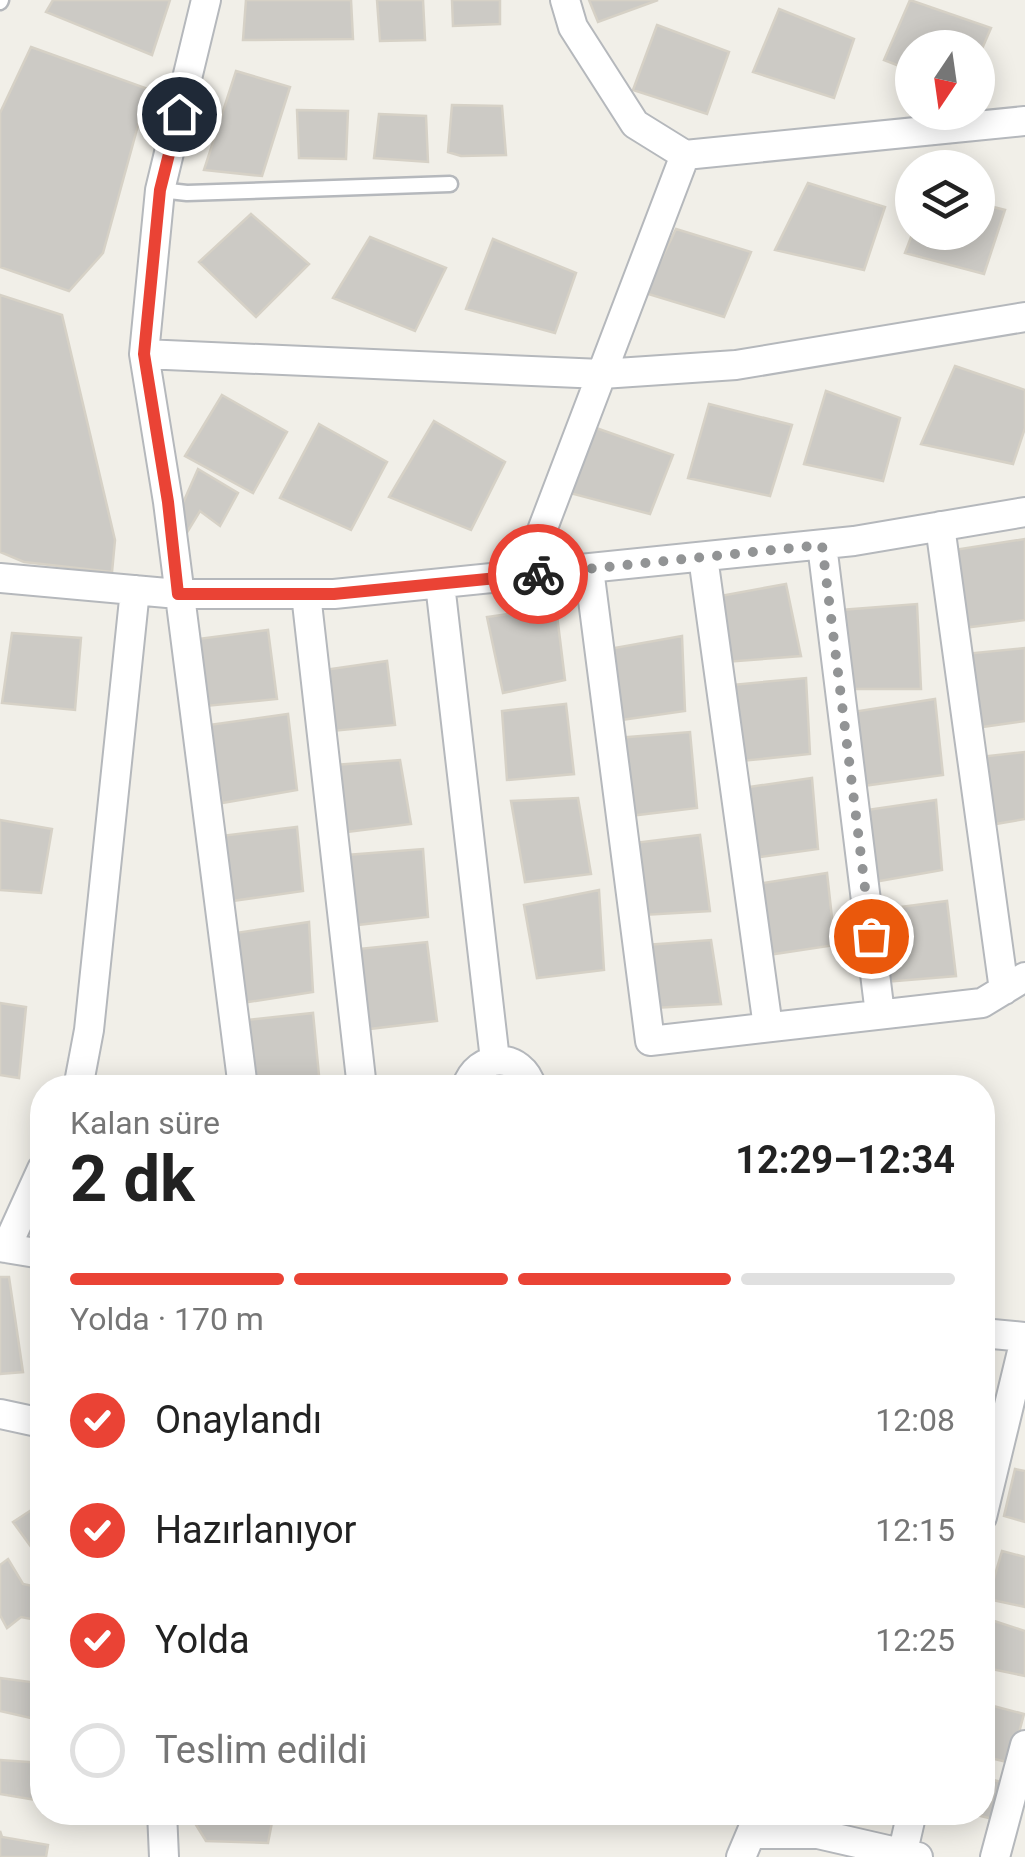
<!DOCTYPE html>
<html lang="tr">
<meta charset="utf-8">
<style>
body{margin:0;font-family:Roboto,sans-serif;background:#f2f2f2;color:#222;height:100vh;display:flex;flex-direction:column;font-size:38px;white-space:nowrap}
*{box-sizing:border-box;margin:0}
p{font-size:32px;color:#767676}
.icon{flex:none;width:55px;height:55px;fill:none;stroke:currentColor;stroke-width:2;stroke-linecap:round;stroke-linejoin:round}
.map{position:relative;flex:1;overflow:hidden}
.side{position:absolute;left:30px;top:1075px;width:965px;height:750px;display:flex;flex-direction:column;background:#fff;border-radius:40px;box-shadow:0 5px 25px #0003}
.side>*{flex:none}
.needle{width:65px;rotate:193deg}
.tools{position:absolute;left:895px;top:30px;display:grid;gap:20px}
.tools a{display:grid;place-items:center;width:100px;height:100px;border-radius:50%;background:#fff;box-shadow:0 5px 25px #0003;font-size:50px}
.pin{position:absolute;display:grid;place-items:center;width:85px;height:85px;color:#fff;margin:-42px;border:5px solid #fff;border-radius:50%;box-shadow:0 2px 10px #0007}
.courier{position:absolute;display:grid;place-items:center;width:100px;height:100px;margin:-50px;border:8px solid #ea4335;border-radius:50%;background:#fff;color:#222;box-shadow:0 2px 12px #0007}
.overview em{font-style:normal;font-weight:700}
.overview div{display:flex;flex-direction:column-reverse}
.overview{display:flex;align-items:center;justify-content:space-between;height:170px;padding:0 40px}
h1{font-size:65px;font-weight:700;line-height:75px}
.bar{display:grid;grid-template-columns:repeat(4,1fr);gap:15px 10px;align-content:center;height:120px;padding:0 40px}
.bar i{height:12px;border-radius:8px;background:#e0e0e0}
.bar .current{background:#ea4335}
.bar p{grid-column:span 4}
ol{padding:0 40px;list-style:none}
li{display:flex;align-items:center;gap:30px;height:110px}
li p{margin-inline-start:auto}
li .icon{padding:10px;border-radius:50%;background:#ea4335;color:#fff;stroke-width:4}
li:last-child{color:#767676}
li i{width:55px;height:55px;border:5px solid #e0e0e0;border-radius:50%}
.map>svg:first-child{display:block}
.building{fill:#cccac5;stroke:#d6d1c6;stroke-width:2.5}
.lines{fill:none;stroke-linecap:round;stroke-linejoin:round}
.service-casing{stroke:#b5b8bc;stroke-width:19}
.minor-casing{stroke:#b5b8bc;stroke-width:32}
.service{stroke:#fff;stroke-width:14}
.minor{stroke:#fff;stroke-width:28}
.done{stroke:#929495;stroke-width:10;stroke-dasharray:0 18}
.route{stroke:#ea4335;stroke-width:12}
</style>
<div class="map">
<svg width="1025" height="1857" viewBox="0 0 1025 1857">
<rect width="100%" height="100%" fill="#f1efe8"/>
<!-- building -->
<path class="building" d="M53,0H170L152,55L46,12Z
M246,0H351L353,39L243,40Z
M377,0H423L425,40L380,41Z
M452,0H500V24L453,26Z
M589,0H658L598,22Z
M910,0L991,28L978,58V48H912V71L884,60Z
M779,9L854,39L834,98L753,72Z
M657,25L729,52L707,114L633,90Z
M31,47L148,89L103,253L69,291L0,267V113Z
M236,71L290,87L262,176L204,170Z
M452,105L502,106L506,155L461,156L448,152Z
M297,110L348,111L346,159L299,158Z
M379,114L426,116L428,162L374,158Z
M808,183L885,207L864,270L775,250Z
M978,203L1005,210L984,274L905,253L913,232H978Z
M251,214L309,264L256,317L199,262Z
M676,229L751,252L724,317L645,293Z
M370,237L446,268L415,331L333,298Z
M493,239L576,273L555,333L466,309Z
M0,295L62,315L115,540L112,572L24,562L0,552Z
M955,366L1025,390V428L1013,464L921,444Z
M826,391L900,418L883,481L804,464Z
M222,395L287,432L253,493L185,456Z
M709,404L792,425L770,496L688,478Z
M434,421L505,462L471,530L389,497Z
M319,424L387,462L351,530L280,498Z
M596,428L673,455L650,514L566,492Z
M198,469L238,493L220,526L200,511L186,534L175,521Z
M1025,539V620L963,628L954,550Z
M786,584L801,656L725,662L715,597Z
M917,604L921,689H851L841,610Z
M556,607L565,680L503,693L487,617Z
M268,630L277,699L206,706L198,639Z
M12,633L81,638L75,710L2,703Z
M682,636L685,711L614,721L609,649Z
M1025,648V721L975,728L964,654Z
M387,661L395,725L332,731L324,670Z
M806,678L810,754L741,761L731,685Z
M935,699L943,775L863,786L853,712Z
M566,704L574,774L507,780L502,711Z
M288,714L297,790L222,803L209,725Z
M690,732L697,808L629,816L617,738Z
M1025,752V819L990,825L979,757Z
M400,760L411,824L346,832L335,765Z
M812,778L818,849L753,858L749,787Z
M578,798L591,874L525,882L511,801Z
M936,800L942,870L874,882L867,810Z
M0,820L52,829L41,893L0,890Z
M297,827L303,891L232,901L221,836Z
M700,835L710,911L643,915L634,843Z
M423,849L428,917L357,925L347,855Z
M827,873L835,945L768,955L757,884Z
M599,890L604,970L537,978L524,905Z
M947,901L956,976L885,982L877,910Z
M309,922L313,992L242,1003L236,933Z
M711,940L721,1004L654,1008L646,945Z
M427,942L437,1021L369,1029L358,949Z
M0,1003L26,1007L19,1078L0,1075Z
M313,1013L320,1086L252,1088L247,1020Z
M0,1277H9L23,1372L0,1374Z
M1015,1469L1025,1471V1522L1004,1516Z
M42,1503V1562L13,1522Z
M1002,1551L1025,1557V1607L988,1599Z
M8,1559L23,1584L42,1588V1621L21,1617L7,1628L0,1615V1565Z
M985,1618L1025,1631V1676L982,1667Z
M0,1678L38,1683L35,1719L0,1711Z
M982,1703L1024,1714L1011,1763L982,1756Z
M0,1760L42,1763V1801L0,1794Z
M982,1777L1005,1783L997,1820L964,1812H982Z
M188,1812H274L268,1843L206,1841Z
M0,1831L2,1837L48,1845L46,1857H0Z"/>
<g class="lines">
<defs>
<path id="service" d="M0,2L1,0
M160,190L187,193L450,184"/>
<path id="minor" d="M206,0L160,190L144,354L168,502L243,1088
M565,0L573,27L635,124L685,155L1025,121
M144,354L602,374L736,365L1025,317
M940,526L1004,990
M822,545L880,1014
M703,557L768,1027
M589,569L650,1041L982,1003L1025,977
M525,575L685,155
M0,578L178,594H334L854,541L1025,512
M440,584L495,1060
M306,594L362,1088
M78,1088L89,1030L135,590
M466,1088C477,1052 522,1051 532,1088
M0,1247L42,1254
M6,1248L42,1169
M982,1333L1025,1337
M0,1414L42,1423
M982,1517L1025,1339
M162,1812L164,1857
M753,1834H818L918,1857
M903,1851L912,1812
M741,1857L760,1812
M995,1857L1025,1745"/>
</defs>
<!-- service casing -->
<use href="#service" class="service-casing"/>
<!-- minor casing -->
<use href="#minor" class="minor-casing"/>
<!-- service -->
<use href="#service" class="service"/>
<!-- minor -->
<use href="#minor" class="minor"/>
</g>
<g class="lines">
<!-- done -->
<path class="done" d="M538,574L822,545L871,936"/>
<!-- route -->
<path class="route" d="M179,114L160,190L144,354L168,502L178,594H334L538,574"/>
</g>
</svg>
<div class="tools">
<a><svg class="needle" viewBox="-14 -14 28 28"><path d="M0-13l5 13h-10z" fill="#e53935"/><path d="M0 13l5-13h-10z" fill="#767676"/></svg></a>
<a><svg class="icon" aria-label="layers" viewBox="0 0 24 24"><path d="M12 4l9 5-9 5-9-5zM3 14l9 5 9-5"/></svg></a>
</div>
<div class="pin" style="left:871px;top:936px;background:#ea580c"><svg class="icon" aria-label="bag" viewBox="0 0 24 24"><path d="M5 8h14l-1 12H6zM9 8a3 3 0 0 1 6 0"/></svg></div>
<div class="pin" style="left:179px;top:114px;background:#1f2937"><svg class="icon" aria-label="home" viewBox="0 0 24 24"><path d="M3 11l9-7 9 7M6 9v11h12V9"/></svg></div>
<div class="courier" style="left:538px;top:574px"><svg class="icon" aria-label="bike" viewBox="0 0 24 24"><circle cx="6" cy="16" r="4"/><circle cx="18" cy="16" r="4"/><path d="M6 16l4-8h5l3 8M10 8l3 8H6M13 5h3"/></svg></div>
<section class="side">
<div class="overview"><div><h1>2 dk</h1><p>Kalan süre</p></div><em>12:29–12:34</em></div>
<div class="bar"><i class="current"></i><i class="current"></i><i class="current"></i><i></i><p>Yolda · 170 m</p></div>
<ol>
<li><svg class="icon" aria-label="check" viewBox="0 0 24 24"><path d="M5 12l5 5 9-10"/></svg>Onaylandı<p>12:08</p></li>
<li><svg class="icon" aria-label="check" viewBox="0 0 24 24"><path d="M5 12l5 5 9-10"/></svg>Hazırlanıyor<p>12:15</p></li>
<li><svg class="icon" aria-label="check" viewBox="0 0 24 24"><path d="M5 12l5 5 9-10"/></svg>Yolda<p>12:25</p></li>
<li><i></i>Teslim edildi</li>
</ol>
</section>
</div>
